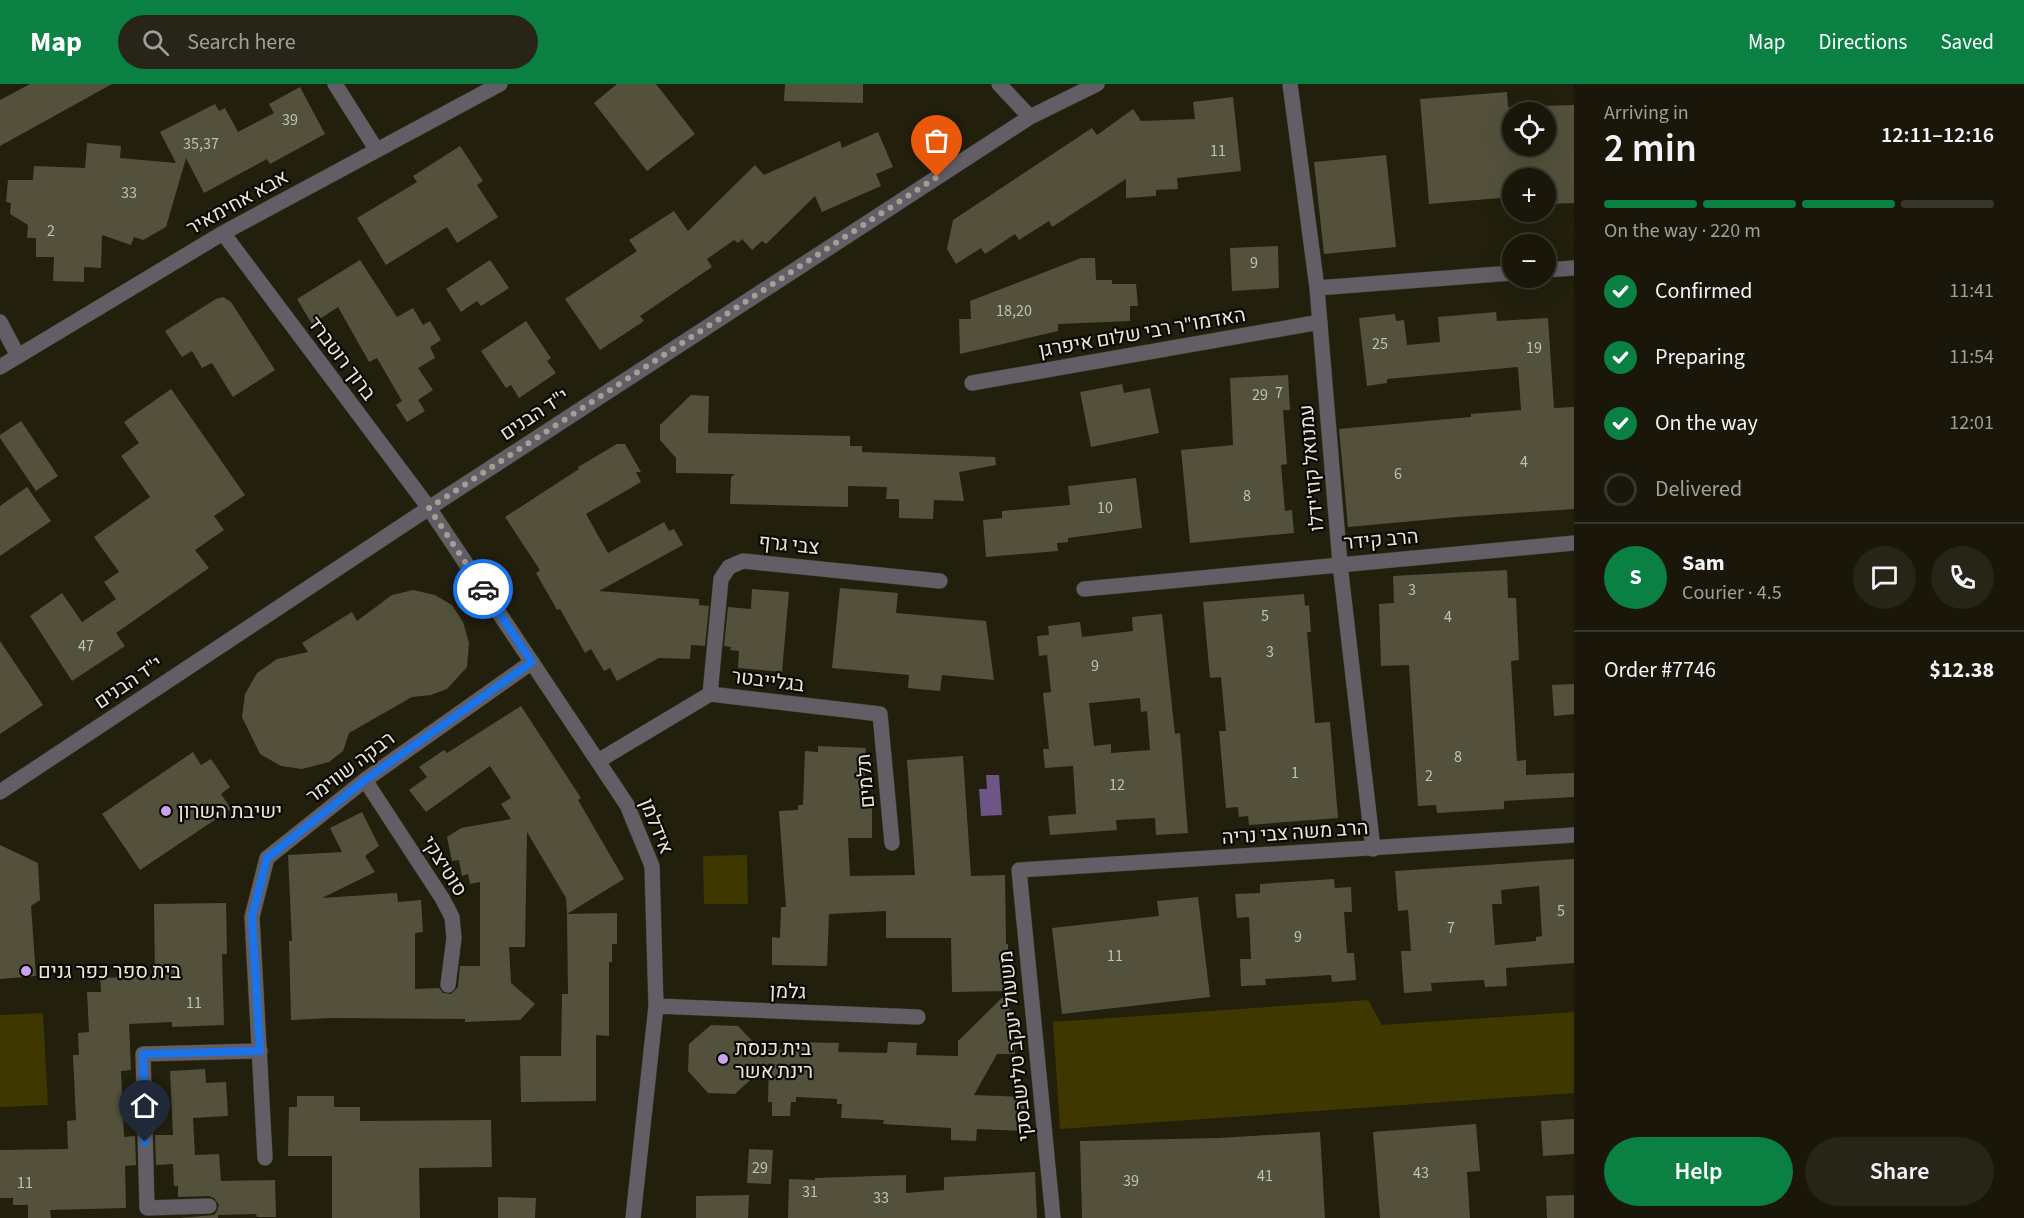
<!DOCTYPE html>
<meta charset="utf-8">
<style>
body{margin:0;font-family:"Source Sans 3",Heebo,sans-serif;background:#272418;color:#f1f3f6;height:100vh;display:flex;flex-direction:column;font-size:22px;white-space:nowrap}
*{box-sizing:border-box;margin:0}
p{font-size:20px;color:#9f9f9c}
.icon{flex:none;width:33px;height:33px;fill:none;stroke:currentColor;stroke-width:2;stroke-linecap:round;stroke-linejoin:round}
.map{position:relative;flex:1;overflow:hidden}
.drawer{display:flex;flex-direction:column;background:#1a170a;width:450px}
.drawer>*{flex:none}
.tools{position:absolute;left:1502px;top:18px;display:grid;gap:12px}
.tools a{display:grid;place-items:center;width:54px;height:54px;border-radius:50%;background:#1a170a;box-shadow:0 6px 24px #0002,0 0 0 2px #38362b;font-size:30px}
.pin{position:absolute;display:grid;place-items:center;width:51px;height:51px;color:#fff;margin:-62px -26px;border-radius:50% 50% 50% 0;rotate:-45deg;box-shadow:0 0 6px #0007}
.pin .icon{rotate:45deg}
.courier{position:absolute;display:grid;place-items:center;width:60px;height:60px;margin:-30px;border:4px solid #1a73e8;border-radius:50%;background:#fff;color:#222;box-shadow:0 2px 8px #0007}
.headline em{font-style:normal;font-weight:600}
.headline div{display:flex;flex-direction:column-reverse}
.headline{display:flex;align-items:center;justify-content:space-between;height:102px;padding:0 30px}
h1{font-size:39px;font-weight:600;line-height:45px}
.bar{display:grid;grid-template-columns:repeat(4,1fr);gap:9px 6px;align-content:center;height:72px;padding:0 30px}
.bar i{height:8px;border-radius:4px;background:#38362b}
.bar .active{background:#0b8043}
.bar p{grid-column:span 4}
.line{display:flex;align-items:center;gap:15px;padding:0 30px;border-top:2px solid #38362b}
.line div{flex:1}
.round{display:grid;place-items:center;flex:none;width:63px;height:63px;border-radius:32px;background:#272418}
ol{padding:0 30px;list-style:none}
li{display:flex;align-items:center;gap:18px;height:66px}
li p{margin-inline-start:auto}
li .icon{padding:6px;border-radius:50%;background:#0b8043;color:#fff;stroke-width:4}
li:last-child{color:#9f9f9c}
li i{width:33px;height:33px;border:3px solid #38362b;border-radius:50%}
.button{display:flex;gap:12px;margin-top:auto;padding:12px 30px}
.button a{flex:1;height:69px;border-radius:36px;background:#0b8043;color:#fff;font-size:24px;font-weight:600;line-height:69px;text-align:center}
.button a+a{background:#272418;color:#f1f3f6}
header{display:flex;align-items:center;gap:36px;box-sizing:border-box;height:84px;padding:0 30px;background:#0b8043;color:#fff}
header strong{font-size:28px}
nav{display:flex;gap:33px;margin-inline-start:auto;font-size:21px}
.search{width:420px;height:54px;background:#272418;display:flex;align-items:center;gap:15px;box-sizing:border-box;padding:0 21px;border-radius:33px;color:#9f9f9c;font-size:22px}
main{display:flex;flex:1;min-height:0}
.map>svg:first-child{display:block}
.green{fill:#3e3800}
.water{fill:#6d5586}
.building{fill:#53513c;fill-rule:evenodd}
.lines{fill:none;stroke-linecap:round;stroke-linejoin:round}
.street-casing{stroke:#3e3b2a;stroke-width:16}
.street{stroke:#615e66;stroke-width:15}
.done{stroke:#a2a092;stroke-width:6;stroke-dasharray:0 10.8}
.route{stroke:#1a73e8;stroke-width:8}
.poi-dot{fill:#c8a5ee;stroke:#0a0903;stroke-width:2}
.labels{text-anchor:middle;stroke-width:4.5;stroke-linejoin:round;paint-order:stroke}
.number-label{font-size:16px;fill:#c2c1b2}
.street-label{font-size:20px;fill:#e7e6d9;stroke:#0a0903}
.poi-label{font-size:20px;fill:#e7e6d9;stroke:#0a0903;text-anchor:start}
</style>
<header>
<strong>Map</strong>
<div class="search"><svg class="icon" aria-label="search" viewBox="0 0 24 24"><circle cx="10" cy="10" r="6"/><path d="M15 15l6 6"/></svg>Search here</div>
<nav><a>Map</a><a>Directions</a><a>Saved</a></nav>
</header>
<main>
<div class="map">
<svg width="1574" height="1134" viewBox="0 0 1574 1134">
<rect width="100%" height="100%" fill="#221f0d"/>
<!-- green -->
<path class="green" d="M747,771L748,820H704L703,772Z
M1368,916L1382,941L1574,928V1009L1060,1045L1053,938Z
M43,929L48,1021L0,1023V931Z"/>
<!-- water -->
<path class="water" d="M986,691H999L1002,731L981,732L979,705H987Z"/>
<!-- building -->
<path class="building" d="M30,0H112L0,62V16Z
M617,0H656L695,50L647,87L594,19Z
M785,0H863V19L784,17Z
M300,3L325,50L270,80L267,75L204,109L186,74L166,143L143,156L134,153L131,161L102,151L101,184L84,183V198L53,197L54,173H36V154H27L28,141L10,130L11,119L6,118L8,96H33L34,82L85,84L87,59L121,62L120,74L176,79L160,48L215,20L219,27L225,24L238,48L274,29L269,20Z
M1507,8L1508,23L1574,21V119L1545,120V94H1512V113L1429,120L1420,15ZM1512,28H1545V62H1512Z
M1233,13L1241,87L1177,94L1178,105L1156,106V112L1126,114V95L1052,143L1049,137L1019,156L1015,150L985,170L981,164L956,180L947,165L953,136L1092,44L1097,51L1133,25L1141,37L1195,35L1193,18Z
M878,48L893,83L876,90L881,102L822,128L815,112L766,160L762,157L752,166L742,155L738,159L734,156L707,175L712,183L640,232L644,237L600,266L565,215L637,167L629,156L674,127L688,147L755,81L764,91L840,57L842,64Z
M460,62L483,97L477,101L498,133L457,159L447,143L386,181L357,134L417,98L413,92Z
M1386,71L1396,163L1324,170L1314,78Z
M1278,162L1279,204L1232,207L1230,164Z
M1081,174H1095L1096,196H1112V200H1136L1138,222H1130V237L1058,240V247L960,270L959,235H971L970,217Z
M360,176L397,233L413,224L423,241L430,237L441,256L430,263L435,274L418,284L433,306L418,316L425,327L407,338L396,321L402,317L377,274L369,278L338,223L312,240L297,215Z
M490,176L509,204L481,222L477,217L461,228L446,205Z
M223,213L231,218L275,286L233,313L212,279L202,284L192,267L182,273L165,247L216,215Z
M1496,228L1497,237L1548,234L1554,324L1574,323V425L1457,433L1348,443L1339,345L1471,333V330L1521,326L1518,283L1387,295V299L1367,302L1359,234L1395,230L1396,237L1404,236L1407,261L1440,258L1438,233Z
M526,237L551,274L547,277L556,289L519,314L511,301L506,304L481,267Z
M1288,291L1290,326H1283L1287,380L1281,381L1285,427L1292,426L1294,449L1190,459L1181,366L1233,361L1230,294Z
M1122,300L1124,309L1150,304L1159,349L1091,363L1080,308Z
M171,305L245,411L214,432L224,446L195,466L209,484L116,549L125,562L72,597L30,532L62,509L82,538L116,515L104,498L119,488L94,453L150,413L121,372L139,359L124,338Z
M691,311L709,312L708,349L850,352V362H862V368L995,373L996,381L959,388L964,417L934,416L933,435L899,434V415H886L887,403L848,402V423L730,420L731,393L735,390L676,389V374L660,356V341Z
M21,337L58,392L36,407L0,354V351Z
M617,360H625L641,388H636L641,398L586,430L608,469L664,438L669,447L674,445L683,461L599,507L699,515V521L709,522L705,562L691,561L690,575L659,574L617,597L610,584L604,587L591,565L585,569L560,525L557,526L536,489L540,486L505,433L579,385L578,383Z
M1136,394L1142,444L1068,454V458L1057,459L1058,467L986,473L983,436L1002,434V427L1070,421L1068,402Z
M27,403L51,437L0,472V422Z
M1507,486L1508,514H1516L1519,576L1511,577L1517,677L1526,676V691L1574,689V713L1504,717V725L1437,729L1436,721L1418,722L1409,581L1381,582L1379,520L1394,519L1393,492Z
M840,504L898,509L896,529L986,537L994,596L942,591L940,607L908,604L909,591L832,584Z
M752,505L789,508L782,588L738,584L739,567L730,566L731,563L724,562L728,523L751,525Z
M413,506L435,511L452,521L463,538L469,559L467,583L447,605L431,611L412,613L349,649L343,667L329,678L302,685L281,682L260,670L242,633L245,610L257,589L277,575L308,568L302,559L352,528L357,537L392,511Z
M1304,510L1305,522L1309,521L1311,548H1307L1315,639L1330,638L1338,734L1249,741L1248,732L1239,733L1238,723L1226,724L1219,647H1226L1221,593L1210,594L1203,518Z
M1162,530L1175,650L1180,649L1188,749L1156,751L1155,734L1116,736L1117,746L1050,751L1048,732L1076,730L1073,682L1045,684L1043,665H1049L1043,609L1051,608L1047,571L1039,572L1037,552L1049,551L1048,542L1080,538L1082,553L1133,547L1132,533ZM1140,614L1141,628L1147,627L1150,666L1111,669V660L1094,662L1089,619Z
M0,557L43,621L0,650Z
M1574,600V630L1554,632L1552,601Z
M521,622L581,714L578,716L624,795L567,830L566,814L527,748L525,863H509L511,899L535,920L520,936L465,938V935L331,934L291,936L289,857H292L288,771L342,768L330,744L362,728L379,762L365,772L375,788L322,814L397,809L398,818L421,816L423,848L415,849V905L439,904L443,909L451,910L458,903L460,882H480V798L470,800L468,790L462,792L459,776L452,777L447,753L461,744L511,735L501,720L511,714L490,682L426,728L409,706L427,693L419,683L444,666L447,669Z
M818,662L866,664L863,721L872,720V754H848L850,792L915,791L907,676L963,672L971,792L1005,791L1006,860H1008L1010,941H1015V970H997L974,1011L1025,1013L1023,1047L977,1045L976,1057L951,1056V1044L883,1040L884,1036L841,1034L842,1020H837V1015L796,1013V1018H791L790,1032H772V1018H768L769,979L735,1010L708,1009L688,987L689,960L711,941L738,942L760,965L797,966V958L839,959L838,968L887,969L888,958L917,959L916,971L958,972V957L1009,907L952,908L951,854H886V827L829,830L827,882L772,881V853L780,854L781,823H786L779,727L798,726V721H803L805,667L818,668Z
M193,668L201,681L211,675L230,703L221,710L231,725L140,786L102,730Z
M0,761L38,779L40,816L31,822L36,892L0,895Z
M1574,775V879L1506,884L1507,902L1485,903L1484,896L1431,899L1432,907L1404,909L1401,867H1411L1408,826L1398,827L1395,787ZM1539,802L1542,852L1536,853V857L1495,861L1492,820H1502L1501,806Z
M1334,795L1335,804L1351,803L1352,828H1344L1347,869H1354L1356,896L1332,898L1331,891L1265,895L1266,901L1241,902L1240,875H1251L1249,833L1237,834L1235,810L1260,809V800Z
M1198,813L1210,913L1062,930L1052,844L1159,832L1157,817Z
M226,819L227,870H222L224,941L172,943V938L129,940L131,986L121,987L124,1053L135,1052L136,1081L125,1082L126,1124L50,1126L51,1134H28V1121H13V1114H0V1066L68,1065L67,1037L76,1036L73,971H79L78,949L89,948L87,908H101L100,894L155,892L154,820Z
M617,829V860H612V878H609V952L596,951V1017L521,1018L520,972H561L562,910H568L567,830Z
M205,985L206,999L226,998L228,1032L193,1034L195,1071L219,1070L221,1097L275,1096L276,1133H257L256,1130L218,1131V1134H180L214,1131L217,1127L219,1121L214,1114L209,1112L178,1113V1102H174L173,1080L156,1081L155,1051H173L170,987Z
M297,1012H334V1023H360V1037L491,1036L492,1083L419,1084L420,1134H332V1072H288L289,1023H297Z
M1574,1035V1070L1543,1072L1541,1037Z
M1476,1040L1480,1087L1467,1088L1470,1134H1380L1373,1048Z
M1320,1048L1325,1134H1082L1080,1057L1218,1054Z
M749,1065L773,1066L771,1100L747,1099Z
M1035,1088L1037,1134H788L789,1095L815,1096V1094L906,1091V1109L944,1106V1093Z
M749,1111L748,1134H696V1112Z
M1574,1111V1134H1547L1546,1112Z
M498,1113L536,1114L535,1134H498Z"/>
<g class="lines">
<defs>
<path id="street" d="M335,0L376,65
M999,0L1030,33
M1290,0L1317,204L1340,480L1373,765
M223,149L429,424L627,721L652,782L656,922L633,1134
M1545,186L1574,184
M1317,204L1512,189
M0,238L18,272
M0,283L223,149L500,0
M972,299L1320,238
M1084,505L1574,459
M710,610L721,495L729,483L743,477L940,497
M598,677L710,610L880,630L892,759
M365,696L442,814L452,833L454,854L448,901
M0,708L429,424L1030,33L1097,0
M656,922L918,933
M265,1074L252,833L267,774L365,696L532,578
M209,1122L147,1124L143,970L260,967
M1053,1134L1019,786L1574,751"/>
</defs>
<!-- street casing -->
<use href="#street" class="street-casing"/>
<!-- street -->
<use href="#street" class="street"/>
</g>
<g class="lines">
<!-- done -->
<path class="done" d="M483,505L429,424L937,93"/>
<!-- route -->
<path class="route" d="M145,1058L143,970L260,967L252,833L267,774L365,696L532,578L483,505"/>
</g>
<!-- markers -->
<g class="poi-dot">
<circle cx="166" cy="727" r="6"/>
<circle cx="26" cy="887" r="6"/>
<circle cx="723" cy="975" r="6"/>
</g>
<g class="labels">
<!-- number labels -->
<g class="number-label">
<text x="290" y="41">39</text>
<text x="201" y="65">35,37</text>
<text x="1218" y="72">11</text>
<text x="129" y="114">33</text>
<text x="51" y="152">2</text>
<text x="1254" y="184">9</text>
<text x="1014" y="232">18,20</text>
<text x="1380" y="265">25</text>
<text x="1534" y="269">19</text>
<text x="1279" y="314">7</text>
<text x="1260" y="316">29</text>
<text x="1524" y="383">4</text>
<text x="1398" y="395">6</text>
<text x="1247" y="417">8</text>
<text x="1105" y="429">10</text>
<text x="1412" y="511">3</text>
<text x="1265" y="537">5</text>
<text x="1448" y="538">4</text>
<text x="86" y="567">47</text>
<text x="1270" y="573">3</text>
<text x="1095" y="587">9</text>
<text x="1458" y="678">8</text>
<text x="1295" y="694">1</text>
<text x="1429" y="697">2</text>
<text x="1117" y="706">12</text>
<text x="1561" y="832">5</text>
<text x="1451" y="849">7</text>
<text x="1298" y="858">9</text>
<text x="1115" y="877">11</text>
<text x="194" y="924">11</text>
<text x="760" y="1089">29</text>
<text x="1421" y="1094">43</text>
<text x="1265" y="1097">41</text>
<text x="1131" y="1102">39</text>
<text x="25" y="1104">11</text>
<text x="810" y="1113">31</text>
<text x="881" y="1119">33</text>
</g>
<!-- street labels -->
<g class="street-label">
<text transform="translate(237 118) rotate(-29)" y="7">אבא אחימאיר</text>
<text transform="translate(1142 248) rotate(-10)" y="7">האדמו"ר רבי שלום איפרגן</text>
<text transform="translate(342 274) rotate(53)" y="7">ברוך רוטברד</text>
<text transform="translate(534 330) rotate(-33)" y="7">י"ד הבנים</text>
<text transform="translate(1311 384) rotate(-95)" y="7">עמנואל קוז'ידלו</text>
<text transform="translate(1381 455) rotate(-5)" y="7">הרב קידר</text>
<text transform="translate(789 460) rotate(6)" y="7">צבי גרף</text>
<text transform="translate(768 596) rotate(7)" y="7">בגלייבטר</text>
<text transform="translate(128 598) rotate(-34)" y="7">י"ד הבנים</text>
<text transform="translate(350 683) rotate(-37)" y="7">רבקה שווימר</text>
<text transform="translate(865 697) rotate(-95)" y="7">תלמים</text>
<text transform="translate(657 742) rotate(68)" y="7">אידלמן</text>
<text transform="translate(1295 748) rotate(-4)" y="7">הרב משה צבי נריה</text>
<text transform="translate(445 782) rotate(58)" y="7">סוטיצקי</text>
<text transform="translate(788 907) rotate(2)" y="7">גלמן</text>
<text transform="translate(1015 962) rotate(-96)" y="7">משעול יעקב טלישבסקי</text>
</g>
<!-- poi labels -->
<g class="poi-label">
<text x="178" y="734">ישיבת השרון</text>
<text x="38" y="894">בית ספר כפר גנים</text>
<text x="735" y="971">בית כנסת<tspan x="735" dy="23">רינת אשר</tspan></text>
</g>
</g>
</svg>
<div class="tools">
<a><svg class="icon" aria-label="locate" viewBox="0 0 24 24"><circle cx="12" cy="12" r="6"/><path d="M12 2v4M12 18v4M2 12h4M18 12h4"/></svg></a>
<a>+</a>
<a>−</a>
</div>
<div class="pin" style="left:937px;top:93px;background:#ea580c"><svg class="icon" aria-label="bag" viewBox="0 0 24 24"><path d="M5 8h14l-1 12H6zM9 8a3 3 0 0 1 6 0"/></svg></div>
<div class="pin" style="left:145px;top:1058px;background:#1f2937"><svg class="icon" aria-label="home" viewBox="0 0 24 24"><path d="M3 11l9-7 9 7M6 9v11h12V9"/></svg></div>
<div class="courier" style="left:483px;top:505px"><svg class="icon" aria-label="car" viewBox="0 0 24 24"><path d="M5 17H2v-5l4-1 3-4h7l3 4 3 1v5h-3M9 17h6M6 11h13"/><circle cx="7" cy="17" r="2"/><circle cx="17" cy="17" r="2"/></svg></div>
</div>
<section class="drawer">
<div class="headline"><div><h1>2 min</h1><p>Arriving in</p></div><em>12:11–12:16</em></div>
<div class="bar"><i class="active"></i><i class="active"></i><i class="active"></i><i></i><p>On the way · 220 m</p></div>
<ol>
<li><svg class="icon" aria-label="check" viewBox="0 0 24 24"><path d="M5 12l5 5 9-10"/></svg>Confirmed<p>11:41</p></li>
<li><svg class="icon" aria-label="check" viewBox="0 0 24 24"><path d="M5 12l5 5 9-10"/></svg>Preparing<p>11:54</p></li>
<li><svg class="icon" aria-label="check" viewBox="0 0 24 24"><path d="M5 12l5 5 9-10"/></svg>On the way<p>12:01</p></li>
<li><i></i>Delivered</li>
</ol>
<div class="line" style="height:108px"><b class="round" style="background:#0b8043;color:#fff">S</b><div><b>Sam</b><p>Courier · 4.5</p></div><a class="round"><svg class="icon" aria-label="chat" viewBox="0 0 24 24"><path d="M4 5h16v11H9l-5 4z"/></svg></a><a class="round"><svg class="icon" aria-label="phone" viewBox="0 0 24 24"><path d="M5 4h4l2 5-3 2q2 4 5 5l2-3 5 2v4C11 20 4 13 5 4z"/></svg></a></div>
<div class="line" style="height:78px"><div>Order #7746</div><b>$12.38</b></div>
<div class="button"><a>Help</a><a>Share</a></div>
</section>
</main>
